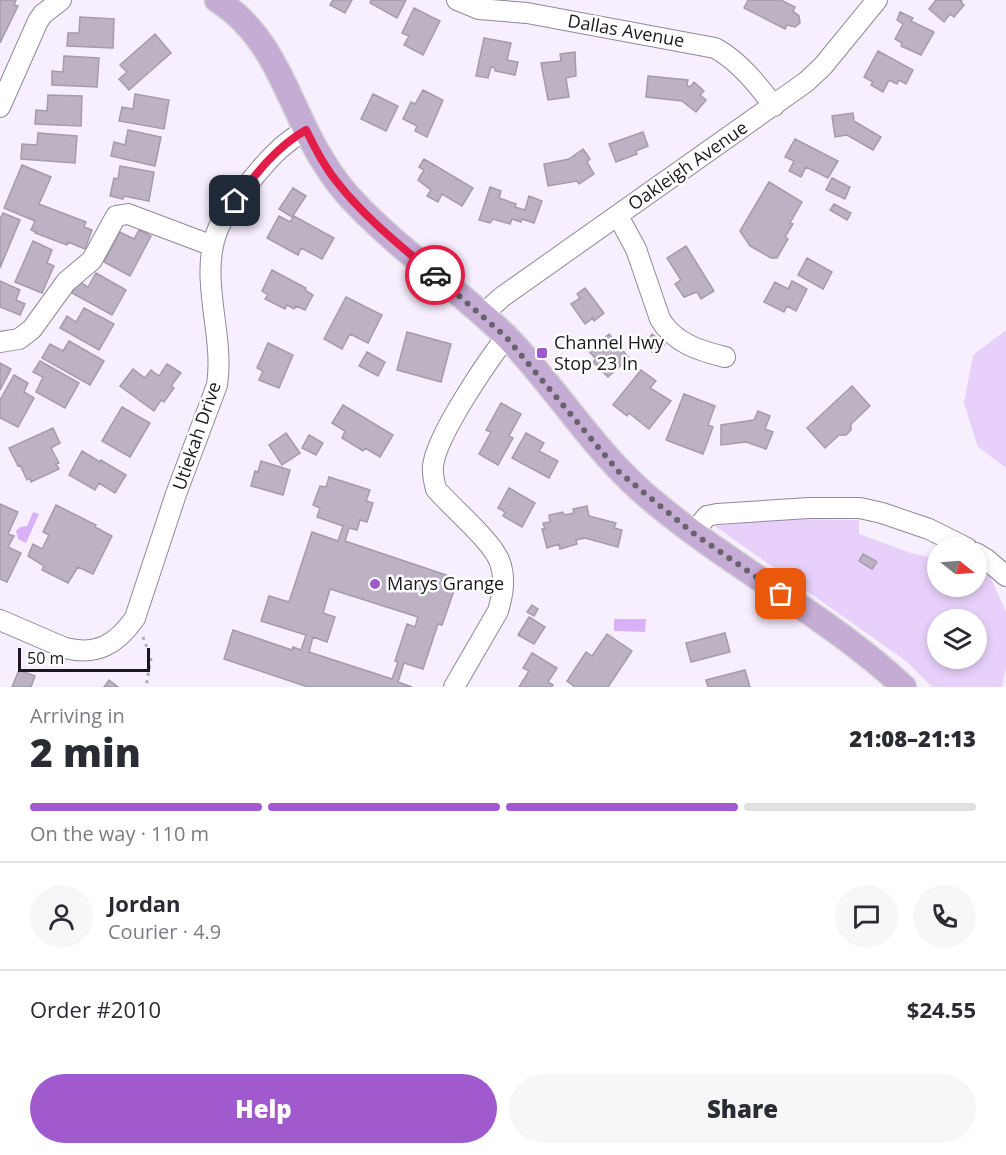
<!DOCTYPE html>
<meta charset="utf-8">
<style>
body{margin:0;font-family:"Open Sans",sans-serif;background:#f7f7f7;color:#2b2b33;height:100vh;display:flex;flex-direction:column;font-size:22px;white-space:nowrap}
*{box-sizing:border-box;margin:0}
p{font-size:20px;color:#7c7c81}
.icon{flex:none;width:33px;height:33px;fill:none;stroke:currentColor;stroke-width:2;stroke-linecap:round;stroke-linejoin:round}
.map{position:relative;height:687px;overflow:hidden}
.details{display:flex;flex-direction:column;background:#fff;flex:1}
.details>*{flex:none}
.needle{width:39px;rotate:107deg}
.controls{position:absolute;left:927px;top:537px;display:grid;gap:12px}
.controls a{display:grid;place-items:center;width:60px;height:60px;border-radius:50%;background:#fff;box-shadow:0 3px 9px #0003;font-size:30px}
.scale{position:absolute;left:18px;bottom:15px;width:132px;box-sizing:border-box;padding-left:6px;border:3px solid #1b171e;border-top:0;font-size:16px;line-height:21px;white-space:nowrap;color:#1b171e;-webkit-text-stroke:4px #fff;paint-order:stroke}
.pin{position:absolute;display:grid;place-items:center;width:51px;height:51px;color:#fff;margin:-26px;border-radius:12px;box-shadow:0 3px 9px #0006}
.courier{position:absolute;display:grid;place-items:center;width:60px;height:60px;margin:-30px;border:4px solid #e11d48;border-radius:50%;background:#fff;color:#222;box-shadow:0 2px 8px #0007}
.summary em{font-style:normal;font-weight:800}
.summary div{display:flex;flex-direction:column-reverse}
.summary{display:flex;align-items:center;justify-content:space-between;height:102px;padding:0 30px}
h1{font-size:39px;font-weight:800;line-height:45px}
.bar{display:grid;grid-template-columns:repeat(4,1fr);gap:9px 6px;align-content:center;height:72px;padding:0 30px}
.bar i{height:8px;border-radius:4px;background:#e1e1e2}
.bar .current{background:#a159ce}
.bar p{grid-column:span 4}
.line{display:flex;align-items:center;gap:15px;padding:0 30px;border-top:2px solid #e1e1e2}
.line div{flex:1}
.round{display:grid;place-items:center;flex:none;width:63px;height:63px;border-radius:32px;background:#f7f7f7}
.cta{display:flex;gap:12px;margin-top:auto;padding:12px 30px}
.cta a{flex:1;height:69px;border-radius:36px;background:#a159ce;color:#fff;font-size:24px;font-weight:800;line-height:69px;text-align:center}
.cta a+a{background:#f7f7f7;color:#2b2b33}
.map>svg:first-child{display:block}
.green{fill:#e7d0f9;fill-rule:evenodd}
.water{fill:#d9b1f6}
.building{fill:#bcb2c4;stroke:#a49bac;stroke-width:1.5;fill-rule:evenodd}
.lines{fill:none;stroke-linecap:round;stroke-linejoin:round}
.minor-casing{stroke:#928899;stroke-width:22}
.major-casing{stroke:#d6d5d6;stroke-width:27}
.path{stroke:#b2abb8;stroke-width:3;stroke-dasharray:3 4.5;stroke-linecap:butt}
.minor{stroke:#fff;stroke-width:20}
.major{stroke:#c4acd4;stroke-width:24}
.done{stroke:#68626c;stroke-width:6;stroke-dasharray:0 10.8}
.route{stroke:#e11d48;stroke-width:8}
.poi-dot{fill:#a159ce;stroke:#fff;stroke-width:2}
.labels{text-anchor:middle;stroke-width:5;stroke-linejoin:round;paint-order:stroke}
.street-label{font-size:18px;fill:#1b171e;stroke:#fff}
.poi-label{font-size:18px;fill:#1b171e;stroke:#fff;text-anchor:start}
</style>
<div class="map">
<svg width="1006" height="687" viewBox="0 0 1006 687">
<rect width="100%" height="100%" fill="#f7eefe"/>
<!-- green -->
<path class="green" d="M1006,330V468L978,447L964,403L973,355Z
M778,519L859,520V534L911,553L937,559L938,586H976L977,569L988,572L1006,612V667L1002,687H932L906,661L715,526ZM938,620H976V658H938Z"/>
<!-- water -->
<path class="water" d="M33,512L39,514L26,543L18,539L16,531L20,527L27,526Z
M614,619H646L645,632L614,631Z"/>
<!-- building -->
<path class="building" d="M0,0H16L14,5L18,6L0,43Z
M333,0H352L345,13L330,5Z
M371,0H406L397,18L370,3Z
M748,0H781L795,7L793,11L799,16L800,23L795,27L787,25L785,29L744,8Z
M936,0H962L961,2L964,5L954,17L950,14L944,22L929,9Z
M414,8L440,21L423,55L404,45L409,36L402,33Z
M900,12L913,18L911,21L934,32L921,55L901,46L902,43L895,39L903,24L897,20Z
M80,17L114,19L113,48L67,46L68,33H79Z
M155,34L171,53L129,90L119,79L127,72L120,65Z
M484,38L511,43L507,60L518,62L515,75L495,71V68L491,67L488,78L476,76Z
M878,51L913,70L906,84L899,80L897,84L889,80L883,92L871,85L873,82L864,77Z
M575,52L576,76L566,78L569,97L548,100L541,63L561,61L560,54Z
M64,56L99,58L97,87L52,85V71L63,72Z
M648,76L688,80L687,85L690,87L694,82L704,91L700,95L706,100L696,112L682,101L646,97Z
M423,90L443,100L427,137L415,131L417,126L403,119L411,102L415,104Z
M135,94L169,100L164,129L119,121L122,107L133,109Z
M373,94L398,106L386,131L361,119Z
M48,95L82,96L81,126L35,124L36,110L47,111Z
M853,113L854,121L881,137L873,150L847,135L835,137L832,116Z
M128,130L161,137L155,166L111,156L114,142L125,145Z
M643,132L648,146L636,151L637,154L616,162L609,144Z
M38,133L77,136L75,163L21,159L22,144L37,145Z
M795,139L838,161L828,178L806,167L801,177L789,171L794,161L785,157Z
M583,149L590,159L587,162L594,174L579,184L577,181L548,186L544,164L569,159Z
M424,159L473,188L462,206L442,194L438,202L427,196L431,190L418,180L424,170L419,167Z
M22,165L51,177L39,204L86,222L84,227L92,230L85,249L68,242L67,245L35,233L36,232L31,230L35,221L4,208Z
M120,166L154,172L149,201L124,196L123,199L110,196L114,178L118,179Z
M832,178L850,187L845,199L826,190Z
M769,182L802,202L790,223L793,224L785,237L788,239L777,258H771L750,246L740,231Z
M490,187L501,191L499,198L516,204L515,207L525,210L529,196L542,201L534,223L522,219L521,222L512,219L510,224L493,219L490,223L479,220Z
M293,188L306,196L292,217L279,209Z
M834,204L851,213L847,220L830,210Z
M3,213L20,220L0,268V219Z
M279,216L290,222L294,216L334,238L322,259L301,248L298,255L267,238Z
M139,230L151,236L130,276L104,262L120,232L134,239Z
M33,241L52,250L47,263L54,266L42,293L15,282Z
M686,246L714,291L701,299L697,292L684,297L675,284L681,280L667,258Z
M807,258L832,272L823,289L798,275Z
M272,270L306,288L305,290L313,295L305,310L296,306L294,309L287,305L285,309L265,299L268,295L262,291Z
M96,273L126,290L112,315L72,293L79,281L88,287Z
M0,281L20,290L16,300L25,304L20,315L0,307Z
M792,281L807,289L796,311L787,306L784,312L764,302L775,282L788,289Z
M585,288L604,313L594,321L593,318L585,324L571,304L580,298L577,294Z
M346,297L382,315L368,343L350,334L342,349L324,339Z
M84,308L114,324L99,350L60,328L67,316L76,322Z
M407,332L451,344L441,382L397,370Z
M609,334L629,358L608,377L593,362L596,359L586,348L598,338L601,341Z
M652,334L665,344L656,355L644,345Z
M69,341L104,361L90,385L42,358L50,344L63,351Z
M268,343L293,355L279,388L259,380L263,371L257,368Z
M367,352L385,362L378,376L359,366Z
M40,361L79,383L65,408L36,392L43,377L33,372Z
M0,363L11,369L0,390Z
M167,364L181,373L171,386L174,388L164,402L161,400L154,411L120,386L133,369L145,378L151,370L159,376Z
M641,370L656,381L650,388L671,401L649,429L629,413L627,416L613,405Z
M14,375L28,383L24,392L34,398L18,427L0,418V400Z
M852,386L870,406L851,424V430L846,435H839L825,448L807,428Z
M684,394L715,406L708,425L713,427L703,454L666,440Z
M501,403L521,414L509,436L513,438L498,465L479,454L491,432L486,430Z
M343,405L393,435L380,457L365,448L363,451L342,438L345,431L332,423Z
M122,407L150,423L130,457L102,441Z
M758,411L770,416L765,429L773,432L766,449L746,442L721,445V425L754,420Z
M53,428L60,443L51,448L59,463L56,464L59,469L31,482L30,478L27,480L20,465L18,466L9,448Z
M286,433L300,453L282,465L269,445Z
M526,433L544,443L539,451L558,461L549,478L512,458Z
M309,435L323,443L316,455L302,448Z
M82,451L100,462L101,460L126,475L115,493L99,483L95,490L69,475Z
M261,461L290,470L283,495L251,486L255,471L258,472Z
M329,477L370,490L366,501L373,503L367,522L360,520L357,530L349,528L345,541L458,579L442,625L438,624L423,669L404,663L398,682L412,687H308L224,659L233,630L292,650L293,647L301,650L306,635L261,621L269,596L289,602L312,532L338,541L343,526L317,517L320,508L313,505L320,486L326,487ZM330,589L418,617L415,627L407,624L395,661L398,662L392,679L309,652L313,637L327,642L335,617L323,613Z
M509,488L535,503L522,527L503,516L505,512L498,508Z
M0,504L18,512L8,534L14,536L8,547L21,553L7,582L0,579Z
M56,505L96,525L95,527L112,536L93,574L78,567L68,583L42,570L44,566L28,556L33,544L42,549L49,535L43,532Z
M587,506L589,516L616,523L614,528L622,530L618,547L585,538L576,540L577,544L560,549L559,544L547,548L542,529H545L543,523L550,522L549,515L563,512L564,515L574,513L573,509Z
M863,554L877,562L872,569L859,561Z
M532,605L538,609L534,616L527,612Z
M529,617L545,627L534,644L518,635Z
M725,633L730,652L691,662L686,643Z
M607,634L632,651L608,687H575L567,681L586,652L592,656Z
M532,653L557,668L548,682L553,685L552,687H519L529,671L523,668Z
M19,670L35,676L31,687H12Z
M745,670L750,687H708L706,680Z
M109,680L118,687H104Z"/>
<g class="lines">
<defs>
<path id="minor" d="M457,0L479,9L527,13L715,48C739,61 757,84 774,106
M0,107L38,21L43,14L61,0
M618,216L636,249L660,319C674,343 700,351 725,357
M482,315L502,297L806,82L823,66L877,0
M0,342L19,339L32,329L66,282L92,260L116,216L128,214L213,246
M693,533L707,516L717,514L809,508H860L882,513L929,529L967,548
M976,553L986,559L1006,576
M0,620L65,648C97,656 117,644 135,618L176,494L217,385C225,334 198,278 218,229C225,212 237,197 249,183C266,162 282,143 306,130
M454,687L498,611C503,594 506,577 499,560C490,539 452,508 436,489C434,481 432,474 433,466C436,436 487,362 506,337"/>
<path id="major" d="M217,0C265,30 282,80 305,128C319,157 335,183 357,205C403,253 459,290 506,336C558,389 595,454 654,502C733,568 828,616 904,687"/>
</defs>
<!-- minor casing -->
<use href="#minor" class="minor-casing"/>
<!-- major casing -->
<use href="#major" class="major-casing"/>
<!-- path -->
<path class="path" d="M143,637L151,658L146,687"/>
<!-- minor -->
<use href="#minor" class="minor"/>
<!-- major -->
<use href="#major" class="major"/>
</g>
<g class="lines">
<!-- done -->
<path class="done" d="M435,275L506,337L619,472L693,533L781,594"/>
<!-- route -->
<path class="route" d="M235,201C256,174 276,147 306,130C315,148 324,166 337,182C365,218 401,246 435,275"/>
</g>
<!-- markers -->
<g class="poi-dot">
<rect x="536" y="347" width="12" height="12" rx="3"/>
<circle cx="375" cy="584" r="6"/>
</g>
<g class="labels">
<!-- street labels -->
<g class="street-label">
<text transform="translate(626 31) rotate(10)" y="6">Dallas Avenue</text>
<text transform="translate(688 166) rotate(-35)" y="6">Oakleigh Avenue</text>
<text transform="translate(197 436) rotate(-71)" y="6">Utiekah Drive</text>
</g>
<!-- poi labels -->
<g class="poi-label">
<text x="554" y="349">Channel Hwy<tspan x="554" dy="21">Stop 23 In</tspan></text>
<text x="387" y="590">Marys Grange</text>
</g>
</g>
</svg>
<div class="controls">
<a><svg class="needle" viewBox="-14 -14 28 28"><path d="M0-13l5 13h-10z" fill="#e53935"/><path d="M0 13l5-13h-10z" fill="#7c7c81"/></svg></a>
<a><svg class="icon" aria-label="layers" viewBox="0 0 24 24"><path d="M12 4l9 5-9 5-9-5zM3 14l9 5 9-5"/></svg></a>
</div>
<div class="scale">50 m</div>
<div class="pin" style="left:781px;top:594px;background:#ea580c"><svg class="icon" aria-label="bag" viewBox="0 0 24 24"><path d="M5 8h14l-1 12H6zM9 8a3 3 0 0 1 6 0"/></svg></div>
<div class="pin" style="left:235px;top:201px;background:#1f2937"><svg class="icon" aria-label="home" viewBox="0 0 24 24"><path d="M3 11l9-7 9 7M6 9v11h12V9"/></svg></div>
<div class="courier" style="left:435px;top:275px"><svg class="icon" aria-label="car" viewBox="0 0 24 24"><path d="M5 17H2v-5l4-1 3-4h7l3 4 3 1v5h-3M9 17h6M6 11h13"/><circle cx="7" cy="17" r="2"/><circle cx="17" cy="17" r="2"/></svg></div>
</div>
<section class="details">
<div class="summary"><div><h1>2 min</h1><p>Arriving in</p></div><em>21:08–21:13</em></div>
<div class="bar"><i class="current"></i><i class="current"></i><i class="current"></i><i></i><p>On the way · 110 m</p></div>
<div class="line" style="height:108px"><a class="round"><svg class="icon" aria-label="person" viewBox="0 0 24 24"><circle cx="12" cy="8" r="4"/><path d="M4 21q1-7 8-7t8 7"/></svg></a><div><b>Jordan</b><p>Courier · 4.9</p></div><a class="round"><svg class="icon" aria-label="chat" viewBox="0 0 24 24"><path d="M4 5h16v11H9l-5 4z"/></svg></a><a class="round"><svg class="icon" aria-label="phone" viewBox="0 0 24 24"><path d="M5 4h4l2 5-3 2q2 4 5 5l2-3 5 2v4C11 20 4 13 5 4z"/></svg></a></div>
<div class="line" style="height:78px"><div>Order #2010</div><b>$24.55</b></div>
<div class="cta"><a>Help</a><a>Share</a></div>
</section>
